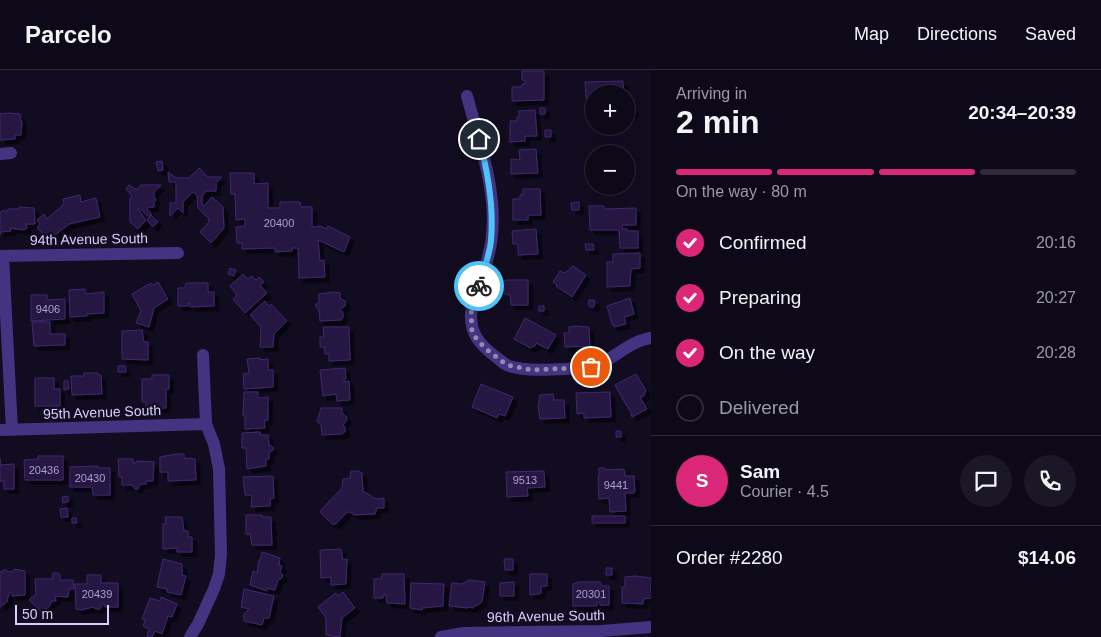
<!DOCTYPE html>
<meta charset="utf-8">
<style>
body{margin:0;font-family:Arial,sans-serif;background:#1c1726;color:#f1f3f6;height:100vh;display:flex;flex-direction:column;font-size:19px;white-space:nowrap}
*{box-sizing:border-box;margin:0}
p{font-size:16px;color:#9b9aa2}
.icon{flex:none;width:28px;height:28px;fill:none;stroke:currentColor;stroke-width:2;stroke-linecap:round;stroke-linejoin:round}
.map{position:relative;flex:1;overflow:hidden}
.drawer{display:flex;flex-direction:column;background:#0e0919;width:450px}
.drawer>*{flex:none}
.buttons{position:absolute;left:585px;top:15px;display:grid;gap:10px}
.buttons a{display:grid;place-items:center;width:50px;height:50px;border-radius:50%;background:#0e0919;box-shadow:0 2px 12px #0003,0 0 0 1px #2e2a38;font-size:25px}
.scale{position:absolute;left:15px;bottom:12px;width:94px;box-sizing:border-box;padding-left:5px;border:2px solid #d9ccff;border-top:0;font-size:14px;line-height:18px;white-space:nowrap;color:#d9ccff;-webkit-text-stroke:4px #120c21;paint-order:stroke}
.pin{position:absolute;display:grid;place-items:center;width:42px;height:42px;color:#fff;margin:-21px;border:2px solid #fff;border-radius:50%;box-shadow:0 1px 5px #0007}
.courier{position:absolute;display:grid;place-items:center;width:50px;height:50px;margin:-25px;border:4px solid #4fc3f7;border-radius:50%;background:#fff;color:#222;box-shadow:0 1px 6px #0007}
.headline em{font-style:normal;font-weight:600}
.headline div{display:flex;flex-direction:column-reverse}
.headline{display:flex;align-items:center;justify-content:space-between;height:85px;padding:0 25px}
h1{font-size:32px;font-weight:600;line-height:38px}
.bar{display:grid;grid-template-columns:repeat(4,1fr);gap:8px 5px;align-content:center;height:60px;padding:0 25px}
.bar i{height:6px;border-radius:4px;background:#2e2a38}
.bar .current{background:#db2777}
.bar p{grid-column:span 4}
.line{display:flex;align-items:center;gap:12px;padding:0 25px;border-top:1px solid #2e2a38}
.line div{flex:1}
.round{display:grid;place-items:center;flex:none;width:52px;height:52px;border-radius:26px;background:#1c1726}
ol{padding:0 25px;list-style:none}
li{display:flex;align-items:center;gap:15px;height:55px}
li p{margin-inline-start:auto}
li .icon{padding:5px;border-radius:50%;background:#db2777;color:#fff;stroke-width:4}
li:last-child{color:#9b9aa2}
li i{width:28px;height:28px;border:2px solid #2e2a38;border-radius:50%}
header{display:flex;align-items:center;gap:30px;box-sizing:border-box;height:70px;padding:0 25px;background:#0e0919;border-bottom:1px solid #2e2a38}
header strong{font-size:24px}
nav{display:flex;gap:28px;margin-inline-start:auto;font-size:18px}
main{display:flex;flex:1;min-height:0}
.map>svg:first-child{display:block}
.building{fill:#261743;stroke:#402870;filter:url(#shadow)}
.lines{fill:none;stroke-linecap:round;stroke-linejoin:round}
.minor{stroke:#433482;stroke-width:12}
.done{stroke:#9389b1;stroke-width:5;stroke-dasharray:0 9}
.route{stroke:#4fc3f7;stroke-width:6}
.labels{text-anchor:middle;stroke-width:4.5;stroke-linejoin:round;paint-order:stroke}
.number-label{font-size:11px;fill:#ac9fd0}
.street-label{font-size:14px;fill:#d9ccff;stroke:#120c21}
</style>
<header>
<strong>Parcelo</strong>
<nav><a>Map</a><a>Directions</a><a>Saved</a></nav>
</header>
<main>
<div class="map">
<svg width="651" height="567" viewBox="0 0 651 567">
<defs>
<filter id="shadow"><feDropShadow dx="4.5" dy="4.5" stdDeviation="0" flood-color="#0009"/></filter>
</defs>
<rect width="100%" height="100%" fill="#120c21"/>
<!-- building -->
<path class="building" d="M522,1H544V30L512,31V17H522V14H525V10H522Z
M623,11L624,24H594V28L586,29L585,12Z
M626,31L635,40L626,48Z
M540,38H545V44H540Z
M535,40L537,66H525V71L510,72V51H517V47H519V41Z
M9,43L20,44L21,51H22L21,65H15V69L0,70V44Z
M545,60H551V67H545Z
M536,79L538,103L511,104V89L520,90L519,80Z
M162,91L163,100L158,101L156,92Z
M199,98L208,107H222L216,113V121H206L202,126V134L204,136L212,127L223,137L224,158L211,173L200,162L209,152V149L198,138L197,126L193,122L183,132V143L178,138L170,146V133H176V112H169L168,102L176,108H189Z
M230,103H254V114L268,113V138H280V132H300L301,137H312V157L320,156L327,159L328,156L350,167L344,182L318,170L320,191L324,190L325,207L299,208L298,178H292V181L275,182V178L242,179V173H237L236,157L245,156V149L236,150L235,124H231Z
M129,115L137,120L141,115H161L154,122V127L156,130L154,132V137H149L147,139L151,143V146H148L139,138L138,139L146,150L138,159L130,152V128L132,126L126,119Z
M523,119H540L541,145H528V150H513V129H520V125H523Z
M80,125L81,132L96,128L100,147L69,154L48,171L37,157L40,154L37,150L44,144L47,149L64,134L63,129Z
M579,132V140H572L571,133Z
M589,136H604V139H607L636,138V155H622V159H627V161H638V178H620L619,160H590Z
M19,137L34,138L35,154H26L27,158L24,160L10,158L11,161L1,162L0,165V143L2,141H8V139H19Z
M151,145L158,152L153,157L147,150Z
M536,159L538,184L518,185V174H513L512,161Z
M585,174H593L594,180H586Z
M640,183V198L631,199L630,216L607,217V192H613V184Z
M573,196L586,205L572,227L556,216L557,215L553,212L560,201L565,203Z
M230,198L236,200L234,206L228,204Z
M243,204L248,209L252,206L256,210L259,207L264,212L260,215L267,223L245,243L233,229L237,225L230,216Z
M507,210H528V235H511L510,225L504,224V211Z
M158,212L168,229L154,238L149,257L136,253L141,241L132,224L151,213L153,215Z
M186,213H208V222H214V236L190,237V233H188V236H178V218H185Z
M85,219L86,224L104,222V243L87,244V246L70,247L69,220Z
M334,222L340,223V228L345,231V236L340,239L343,243V247L341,250L320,251L319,240L316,237V234L319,232V224Z
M31,225H47V230L65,229V249L31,251Z
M630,228L634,244L624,247L626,254L614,257L613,254L612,255L607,236Z
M589,230H594L595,233L594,237H590L588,234Z
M265,231L269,236H271V234L287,251L274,264L273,277H260L261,257L250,245Z
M539,236H544V241H539Z
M525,248L556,265L548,279L536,273L535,276L530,278L514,269Z
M32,252H50V264H65V275L34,276Z
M575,256L589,257L590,276L565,277L564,263H569V257Z
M323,257H349L350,290L329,291V284H325L324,277H320V267H324Z
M142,260L144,272H148V290L122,289V261Z
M260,288V290L268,289V300H273V317L244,319L243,304L249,303L247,289Z
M118,296H125L126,302H118Z
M345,298L346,309H344V312L349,311L350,330L337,331L336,324L323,326L320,300Z
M84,303H97L98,305H101L102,324L72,325L71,306H84Z
M636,304L646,320L644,326L640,327L647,339L632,347L630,339L629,340L615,315Z
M152,305H169V319H166V338H146V332H142V309H152Z
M35,308H54V319H60V336H35Z
M64,311H68L69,319L64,320Z
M481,314L513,327L505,346L499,344L497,348L472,337Z
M244,322H258V328L268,327V350L264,351L265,358L245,359V348H246V346H243Z
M610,322L611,347L584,348V343L577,344L576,323Z
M553,324L554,330H564L565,348L540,349L538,337L540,325Z
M321,338H342V343L346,346L347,350L343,355L345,357V362L342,364L322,365L321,354L317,352Z
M616,361H621V367H616Z
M260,362V365H268L269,375L273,377V380L269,383V389H266V396L247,399L246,378H242V363Z
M176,384H184V388L195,389L196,410L168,411V402H160V387Z
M38,386H63V410H25L24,390L38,389Z
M0,388V395L14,394V419H4V411H0Z
M118,389H133V393L137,392V391L154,392L153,411H146V414H140L138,419H135L132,415H122V407H119Z
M98,396V398H110V425H93L92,417H70V397Z
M599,398H605V400L624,399L625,406H634L635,421L634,423H625L626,441L610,442L609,428L599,429L598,408H599Z
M351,401H358L362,403L363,421L376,429L384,428V438H377L375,444L354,445L350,442H347L336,454H332L321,443V440L342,418L343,409L350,408Z
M544,401L545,417L527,418L528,426L507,427L506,402Z
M273,406L274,428L270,429V436L251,437L252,425H245L243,407Z
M68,426V432L63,433L62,427Z
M67,438L68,447H61L60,439Z
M246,445H262V447H271L272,475H252L250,464H246Z
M592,446H625V453H592Z
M165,447H182L184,461H188V467H192V482H177V478L163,479V454H166Z
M72,448H76L77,453H72Z
M341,479L343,490L347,489L346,514L331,515V507L321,508L320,480Z
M262,482L280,488L279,495L282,496L280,502L283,505L282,508L278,510L275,520L267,518V521L250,515L253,501L257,503L259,490H260Z
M163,489L182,494V505L186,506L181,525L167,522V519L157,517Z
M504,489H513V500H505Z
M606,498H612V505H606Z
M14,499L25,501V525L12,526V522H10L7,530L8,531L0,537V501L3,503V500H6L9,502L14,501Z
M53,503H58L60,505V510H73L74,519H69L68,527L55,526L56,531H51V534L43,543L29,530L36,524L35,509H52Z
M382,504H404L405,534L387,533L386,525H383V528H374V509H381Z
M530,504H547V516H541V523L539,524L530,525Z
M87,505H101V513H118V537H105V534H103L100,539H96L93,537L82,540L76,539L75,514H87Z
M635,506L651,508V528L643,529V534L622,533V517H625V507Z
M469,510L485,512L482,532L476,536L475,535L473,538L468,537V538L449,536L452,513L462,514Z
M514,512V526H500V513Z
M578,512H600L602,516H609V535H600V532H597V536H573V514Z
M411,513L444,514L443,536L422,538V540L410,538Z
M244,519L274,526L269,548H264L262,555L244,551V544L249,539L241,537Z
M343,522L355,538L342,548L340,567L326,565V548L318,537L336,523L338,526Z
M161,527L177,534L172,547L168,546L162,564L155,561L152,567H147L149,559L143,556L145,550L142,549L150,528L160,531Z"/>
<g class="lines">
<!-- minor -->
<path class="minor" d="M467,26C479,71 499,125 491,173C487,197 478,220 471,243C470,264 480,275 496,287C500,290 504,294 509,296C527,301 548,300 566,299C575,298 585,299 593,296C614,290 629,271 651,268
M0,84L11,83
M0,186L178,183
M3,186L12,360
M0,360L206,354
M190,567L198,554L214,519L219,504L221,484L219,399L214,374L206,354L203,285
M441,567L464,563L601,561L651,557"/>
</g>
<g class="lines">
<!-- done -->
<path class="done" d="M479,216L471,243L472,261L476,268L485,278L507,295L532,300L591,297"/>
<!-- route -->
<path class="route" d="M479,69C488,102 494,136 491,170C490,185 483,201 479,216"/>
</g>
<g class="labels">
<!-- number labels -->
<g class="number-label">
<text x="279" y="157">20400</text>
<text x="48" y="243">9406</text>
<text x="44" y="404">20436</text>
<text x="90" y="412">20430</text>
<text x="525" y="414">9513</text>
<text x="616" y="419">9441</text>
<text x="97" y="528">20439</text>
<text x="591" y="528">20301</text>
</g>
<!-- street labels -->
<g class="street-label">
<text transform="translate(89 169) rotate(-1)" y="5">94th Avenue South</text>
<text transform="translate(102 342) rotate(-2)" y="5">95th Avenue South</text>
<text transform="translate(546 546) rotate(-1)" y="5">96th Avenue South</text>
</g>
</g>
</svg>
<div class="buttons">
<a>+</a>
<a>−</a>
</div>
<div class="scale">50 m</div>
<div class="pin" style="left:591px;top:297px;background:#ea580c"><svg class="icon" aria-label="bag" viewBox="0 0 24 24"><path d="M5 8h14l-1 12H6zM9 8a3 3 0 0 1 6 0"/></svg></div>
<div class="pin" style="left:479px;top:69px;background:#1f2937"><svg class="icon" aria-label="home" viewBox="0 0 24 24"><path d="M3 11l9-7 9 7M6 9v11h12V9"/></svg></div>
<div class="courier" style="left:479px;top:216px"><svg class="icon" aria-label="bike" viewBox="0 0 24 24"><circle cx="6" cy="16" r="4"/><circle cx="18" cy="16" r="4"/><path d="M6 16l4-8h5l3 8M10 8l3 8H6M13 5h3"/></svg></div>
</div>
<section class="drawer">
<div class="headline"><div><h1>2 min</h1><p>Arriving in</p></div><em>20:34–20:39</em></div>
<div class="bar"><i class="current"></i><i class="current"></i><i class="current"></i><i></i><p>On the way · 80 m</p></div>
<ol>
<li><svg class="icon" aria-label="check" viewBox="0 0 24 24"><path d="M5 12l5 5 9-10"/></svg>Confirmed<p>20:16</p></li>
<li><svg class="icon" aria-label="check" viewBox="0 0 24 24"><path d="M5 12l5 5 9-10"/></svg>Preparing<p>20:27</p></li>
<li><svg class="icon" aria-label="check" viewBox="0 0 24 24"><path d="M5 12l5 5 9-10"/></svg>On the way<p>20:28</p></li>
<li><i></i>Delivered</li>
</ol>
<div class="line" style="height:90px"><b class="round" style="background:#db2777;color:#fff">S</b><div><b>Sam</b><p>Courier · 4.5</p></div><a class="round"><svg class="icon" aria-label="chat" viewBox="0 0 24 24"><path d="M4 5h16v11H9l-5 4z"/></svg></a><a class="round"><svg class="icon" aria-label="phone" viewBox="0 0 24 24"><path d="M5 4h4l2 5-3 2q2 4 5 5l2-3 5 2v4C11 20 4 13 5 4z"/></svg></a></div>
<div class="line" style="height:65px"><div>Order #2280</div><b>$14.06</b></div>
</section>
</main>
